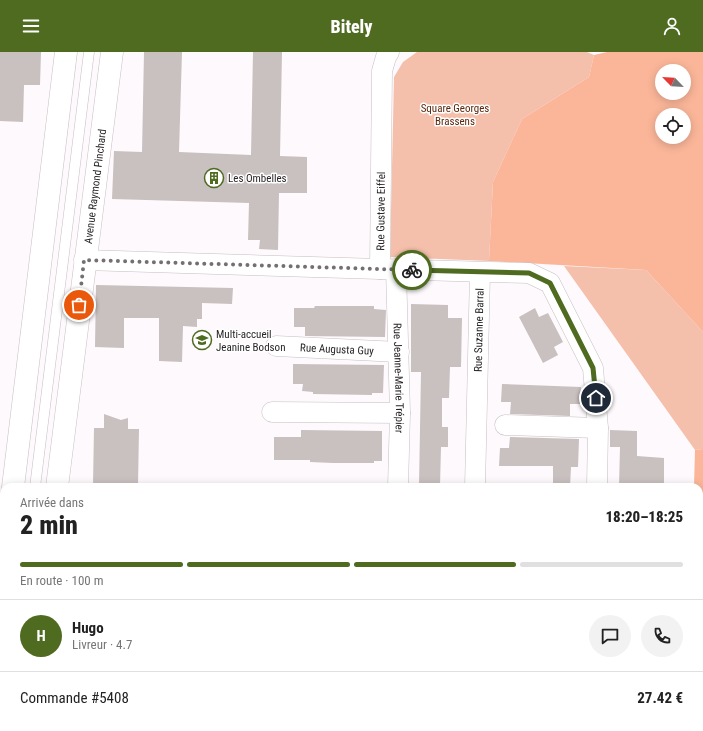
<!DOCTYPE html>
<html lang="fr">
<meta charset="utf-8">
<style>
body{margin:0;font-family:"Roboto Condensed",sans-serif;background:#f2f2f2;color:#222;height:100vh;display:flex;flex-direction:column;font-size:15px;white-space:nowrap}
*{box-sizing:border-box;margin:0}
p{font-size:13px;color:#767676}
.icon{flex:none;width:22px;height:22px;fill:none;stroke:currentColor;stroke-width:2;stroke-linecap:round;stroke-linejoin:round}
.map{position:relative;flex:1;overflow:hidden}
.details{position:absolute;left:0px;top:431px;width:703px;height:248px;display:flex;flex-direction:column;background:#fff;border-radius:12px 12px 0 0;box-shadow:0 2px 10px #0003}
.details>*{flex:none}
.needle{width:26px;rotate:295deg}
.controls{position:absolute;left:655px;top:12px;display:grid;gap:8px}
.controls a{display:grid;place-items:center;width:36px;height:36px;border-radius:50%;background:#fff;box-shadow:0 2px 10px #0003;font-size:20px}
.pin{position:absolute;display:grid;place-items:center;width:34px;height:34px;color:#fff;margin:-17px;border:2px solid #fff;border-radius:50%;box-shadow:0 1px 4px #0007}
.courier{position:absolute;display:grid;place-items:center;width:40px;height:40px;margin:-20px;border:3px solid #4e6b20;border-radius:50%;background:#fff;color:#222;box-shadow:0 1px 5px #0007}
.overview em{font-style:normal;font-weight:800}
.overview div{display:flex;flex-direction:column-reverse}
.overview{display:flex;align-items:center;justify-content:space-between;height:68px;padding:0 20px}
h1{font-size:26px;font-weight:800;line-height:30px}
.bar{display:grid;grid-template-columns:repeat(4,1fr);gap:6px 4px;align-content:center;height:48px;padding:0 20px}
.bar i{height:5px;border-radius:3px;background:#e0e0e0}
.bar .on{background:#4e6b20}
.bar p{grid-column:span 4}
.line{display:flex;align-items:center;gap:10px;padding:0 20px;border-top:1px solid #e0e0e0}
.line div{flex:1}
.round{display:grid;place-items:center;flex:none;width:42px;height:42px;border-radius:21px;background:#f2f2f2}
header{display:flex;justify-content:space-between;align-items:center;height:52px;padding:0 20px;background:#4e6b20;color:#fff;font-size:18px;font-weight:800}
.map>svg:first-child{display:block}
.green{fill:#f5c0ab}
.forest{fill:#fbb699;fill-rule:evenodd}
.building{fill:#c9c0c0}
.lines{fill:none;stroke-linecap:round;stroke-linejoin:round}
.service-casing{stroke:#c7bfc3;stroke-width:11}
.minor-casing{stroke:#c7bfc3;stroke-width:21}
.tertiary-casing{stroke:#c7bfc3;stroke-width:23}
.service{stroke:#fff;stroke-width:10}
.minor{stroke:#fff;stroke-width:20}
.tertiary{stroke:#fff;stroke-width:22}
.done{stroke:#747072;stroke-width:4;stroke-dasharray:0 7.2}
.route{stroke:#4e6b20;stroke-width:5}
.labels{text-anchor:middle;stroke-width:3;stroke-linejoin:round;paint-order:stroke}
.park-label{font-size:11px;fill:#5b270d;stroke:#fff}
.poi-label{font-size:11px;fill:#2a2628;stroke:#fff;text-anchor:start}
.street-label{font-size:11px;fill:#2a2628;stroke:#fff}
</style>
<header><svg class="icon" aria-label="menu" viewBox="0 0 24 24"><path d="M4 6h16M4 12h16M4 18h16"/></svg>Bitely<svg class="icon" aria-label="person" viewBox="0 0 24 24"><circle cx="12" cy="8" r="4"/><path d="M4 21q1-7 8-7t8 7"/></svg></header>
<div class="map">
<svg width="703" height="679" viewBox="0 0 703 679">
<rect width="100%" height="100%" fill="#fef9fc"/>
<!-- green -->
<path class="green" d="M417,0H587L594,3L589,25L522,67L493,130L489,209L390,205L394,25L403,10Z
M564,214L646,218L703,280V397L695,398Z"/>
<!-- forest -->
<path class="forest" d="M607,0H703V280L646,218L489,209L493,130L522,67L589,25L594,3ZM662,19H684V41H662ZM662,63H684V85H662Z
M703,397V679H689V675H699V435H694L695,398Z"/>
<!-- building -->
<path class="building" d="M0,0H41L40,33H24L23,70L0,69Z
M144,0H182L179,100L251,103L253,0H282L280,104L307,105V141H279L278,198L259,197L260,188H248L249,151L112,147L114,99L142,100Z
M96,233L233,236L232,252L202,251V267H197V275L183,274L182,310L159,309V266H124V296L95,295Z
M411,252L448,253V266H462L461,315H450L449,346H442V375H448V395H441L440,434H419L421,320H411Z
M315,254H374V257L386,258L385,285L305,284V275H294V256H314Z
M535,256L539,265L548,261L563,290L554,295L558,303L543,311L519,265Z
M293,312L384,313L383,341H372V343L313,342V340L302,339L303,332H293Z
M502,332L581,335L580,352H570V364L510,362L511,350H501Z
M104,362L121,368L128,366V377H139L138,433L128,432V435H98V434L93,433L94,376H104Z
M301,378L382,379V409H374V411H333L310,410V408H274V385H301Z
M610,378L637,379V404L664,406V435H619L620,395H610Z
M510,385L579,387L578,415H571L570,435H553V414H499L500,396H509Z"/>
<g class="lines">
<defs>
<path id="service" d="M35,435L89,0
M671,679V675"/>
<g id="minor">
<path id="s1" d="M84,208L380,217L382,19L386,5L389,0"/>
<path d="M380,217L529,221L550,231L593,316L598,376L597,435"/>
<path id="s2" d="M396,217L400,361L398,435"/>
<path id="s3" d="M276,294L399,300"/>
<path d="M272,360L400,361"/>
<path d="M505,373L598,376"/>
<path id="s4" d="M475,435L480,220"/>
<path d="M0,500L4,501"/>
<path d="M591,679L592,675"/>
</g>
<g id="tertiary">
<path d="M13,435L66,0"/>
<path id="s5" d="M57,435L112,0"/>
<path d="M19,679V675"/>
</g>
</defs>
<!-- service casing -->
<use href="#service" class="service-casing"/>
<!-- minor casing -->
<use href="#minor" class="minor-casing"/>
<!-- tertiary casing -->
<use href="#tertiary" class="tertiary-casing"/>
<!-- service -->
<use href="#service" class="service"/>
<!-- minor -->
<use href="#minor" class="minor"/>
<!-- tertiary -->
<use href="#tertiary" class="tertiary"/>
</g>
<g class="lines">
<!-- done -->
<path class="done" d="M79,253L84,208L412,218"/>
<!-- route -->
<path class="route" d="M412,218L529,221L550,231L593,316L596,346"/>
</g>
<!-- icons -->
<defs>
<symbol id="building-ring" viewBox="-11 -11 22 22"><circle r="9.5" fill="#fff" stroke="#4e6b20" stroke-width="1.5"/><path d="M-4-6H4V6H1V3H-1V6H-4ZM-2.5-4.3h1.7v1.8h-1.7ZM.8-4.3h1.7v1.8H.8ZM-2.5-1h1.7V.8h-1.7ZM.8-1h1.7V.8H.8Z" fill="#4e6b20"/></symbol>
<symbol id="school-ring" viewBox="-11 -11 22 22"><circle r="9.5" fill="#fff" stroke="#4e6b20" stroke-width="1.5"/><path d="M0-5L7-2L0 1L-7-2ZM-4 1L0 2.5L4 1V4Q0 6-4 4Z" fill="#4e6b20"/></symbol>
</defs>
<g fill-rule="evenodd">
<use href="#building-ring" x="203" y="115" width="22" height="22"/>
<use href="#school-ring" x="191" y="277" width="22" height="22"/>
</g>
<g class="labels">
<!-- park labels -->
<g class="park-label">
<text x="455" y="60">Square Georges<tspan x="455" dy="13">Brassens</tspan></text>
</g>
<!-- poi labels -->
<g class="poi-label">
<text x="228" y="130">Les Ombelles</text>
<text x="216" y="286">Multi-accueil<tspan x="216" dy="13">Jeanine Bodson</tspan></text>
</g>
<!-- street labels -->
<g class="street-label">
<text dy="4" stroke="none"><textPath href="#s5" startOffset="303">Avenue Raymond Pinchard</textPath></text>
<text dy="4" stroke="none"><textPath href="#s1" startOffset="354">Rue Gustave Eiffel</textPath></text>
<text dy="4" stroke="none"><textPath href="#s4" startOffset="157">Rue Suzanne Barral</textPath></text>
<text dy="4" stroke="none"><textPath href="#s3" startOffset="61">Rue Augusta Guy</textPath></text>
<text dy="4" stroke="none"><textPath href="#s2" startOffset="109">Rue Jeanne-Marie Trépier</textPath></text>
</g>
</g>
</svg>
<div class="controls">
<a><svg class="needle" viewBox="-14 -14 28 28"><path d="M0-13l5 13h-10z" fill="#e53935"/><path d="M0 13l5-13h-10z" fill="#767676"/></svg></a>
<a><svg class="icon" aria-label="locate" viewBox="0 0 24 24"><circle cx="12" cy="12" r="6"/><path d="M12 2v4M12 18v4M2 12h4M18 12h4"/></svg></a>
</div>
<div class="pin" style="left:79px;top:253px;background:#ea580c"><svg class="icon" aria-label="bag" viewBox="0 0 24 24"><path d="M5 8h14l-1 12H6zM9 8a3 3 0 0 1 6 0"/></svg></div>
<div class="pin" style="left:596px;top:346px;background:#1f2937"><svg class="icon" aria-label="home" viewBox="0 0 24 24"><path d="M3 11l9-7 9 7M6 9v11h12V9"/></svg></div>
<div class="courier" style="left:412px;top:218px"><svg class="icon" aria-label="bike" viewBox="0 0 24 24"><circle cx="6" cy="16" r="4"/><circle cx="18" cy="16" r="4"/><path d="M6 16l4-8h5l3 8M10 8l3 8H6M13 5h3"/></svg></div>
<section class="details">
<div class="overview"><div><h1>2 min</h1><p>Arrivée dans</p></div><em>18:20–18:25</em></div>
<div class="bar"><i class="on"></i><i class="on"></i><i class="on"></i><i></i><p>En route · 100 m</p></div>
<div class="line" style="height:72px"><b class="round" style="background:#4e6b20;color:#fff">H</b><div><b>Hugo</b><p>Livreur · 4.7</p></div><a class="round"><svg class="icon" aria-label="chat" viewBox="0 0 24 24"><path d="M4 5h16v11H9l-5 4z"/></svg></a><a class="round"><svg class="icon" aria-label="phone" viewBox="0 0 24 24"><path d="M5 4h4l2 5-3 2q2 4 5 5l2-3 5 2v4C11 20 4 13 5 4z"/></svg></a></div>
<div class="line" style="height:52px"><div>Commande #5408</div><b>27.42 €</b></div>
</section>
</div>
